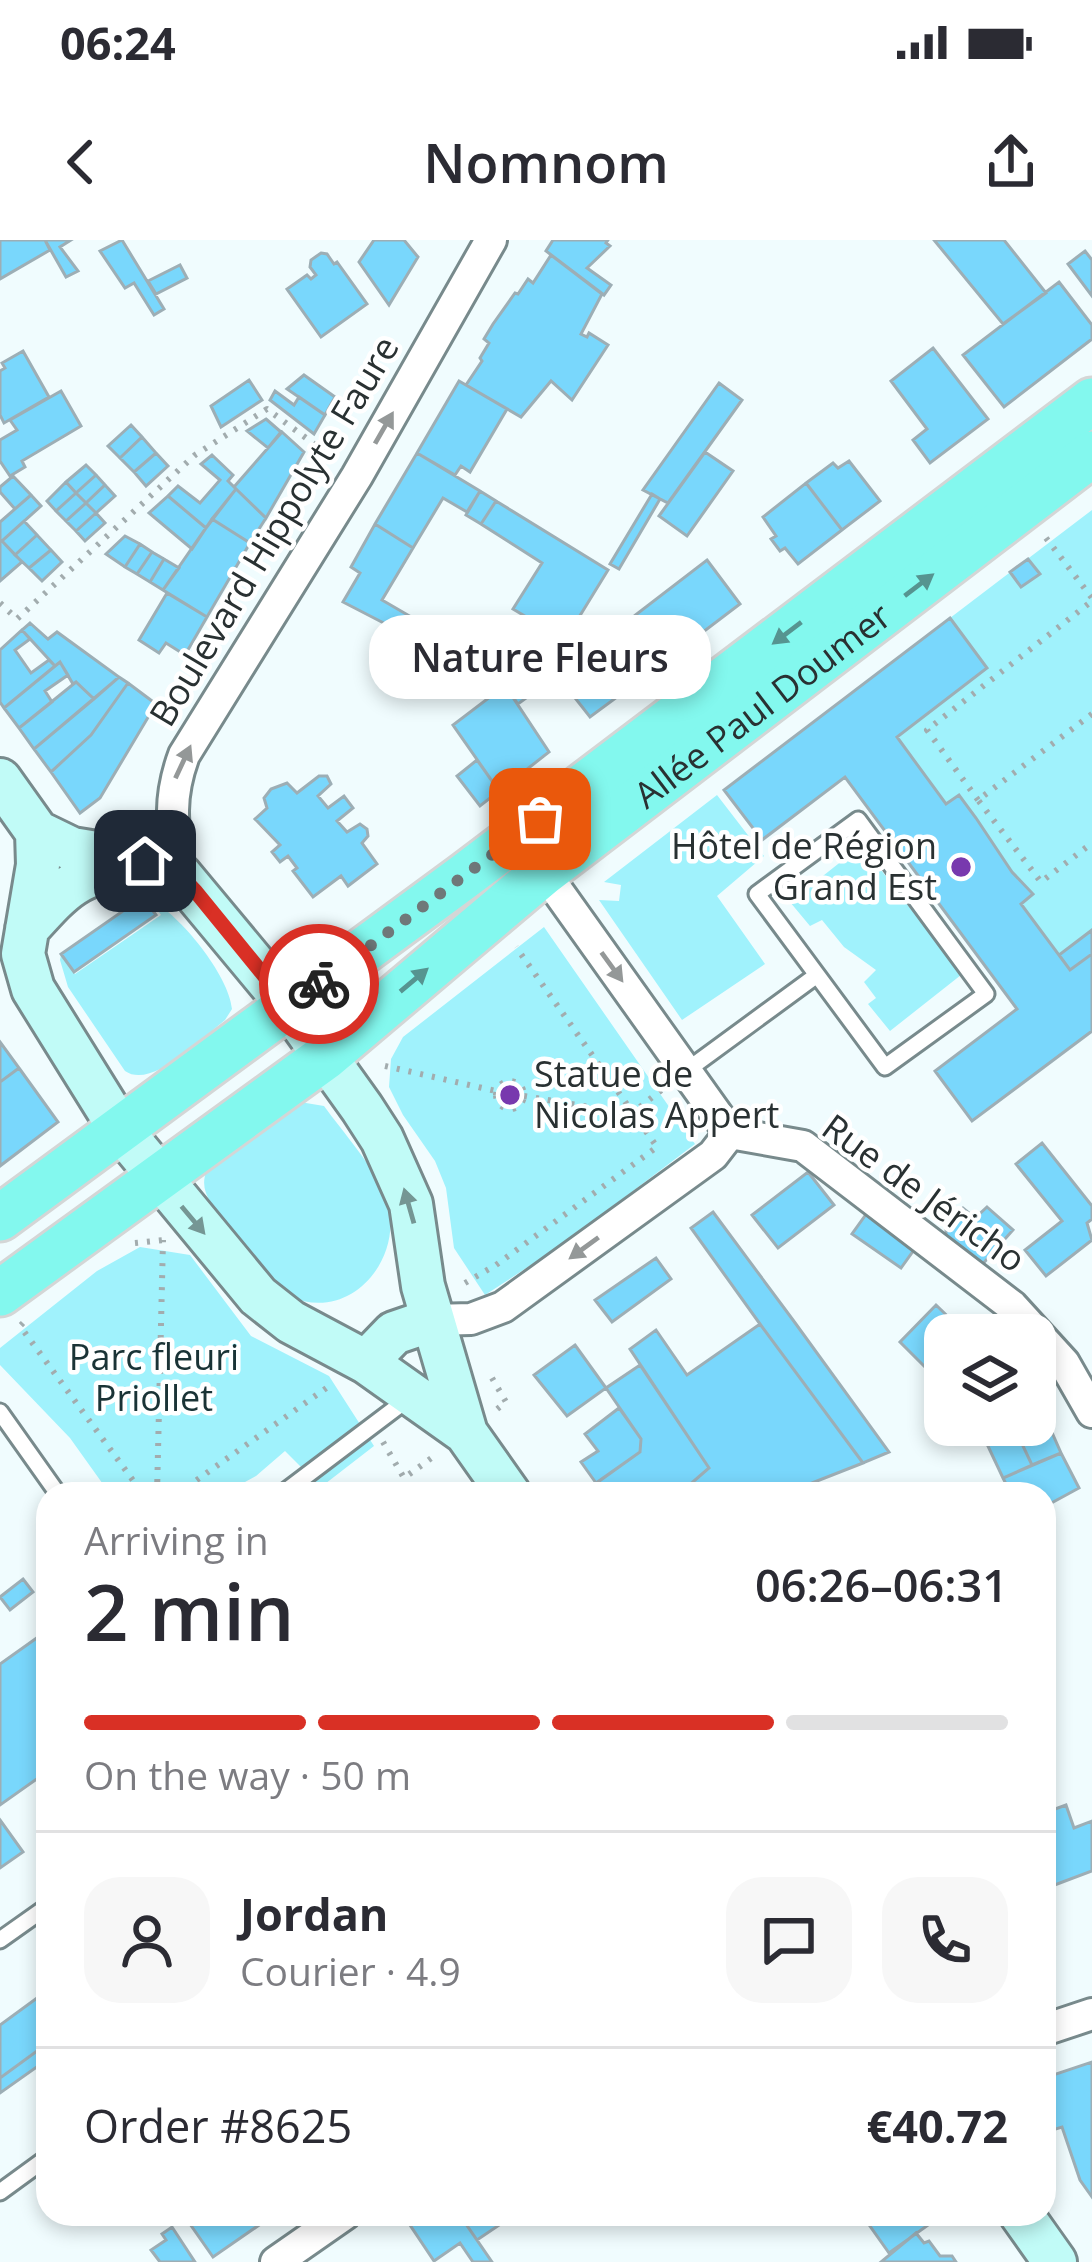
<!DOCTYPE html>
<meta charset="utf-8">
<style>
body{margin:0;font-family:"Open Sans",sans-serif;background:#f7f7f7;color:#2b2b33;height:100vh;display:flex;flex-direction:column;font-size:45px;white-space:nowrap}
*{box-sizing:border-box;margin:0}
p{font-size:39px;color:#7c7c81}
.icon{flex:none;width:66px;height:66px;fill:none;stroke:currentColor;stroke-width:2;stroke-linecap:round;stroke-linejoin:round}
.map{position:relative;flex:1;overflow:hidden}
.side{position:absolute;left:36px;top:1242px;width:1020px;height:744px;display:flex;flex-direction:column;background:#fff;border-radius:36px;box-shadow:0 6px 18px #0003}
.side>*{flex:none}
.buttons{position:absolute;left:924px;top:1074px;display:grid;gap:24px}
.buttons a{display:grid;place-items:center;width:132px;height:132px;border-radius:24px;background:#fff;box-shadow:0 6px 18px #0003;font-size:60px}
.pin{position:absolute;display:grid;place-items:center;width:102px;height:102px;color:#fff;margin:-51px;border-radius:24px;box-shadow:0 6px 18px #0006}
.courier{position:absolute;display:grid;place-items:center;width:120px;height:120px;margin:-60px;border:9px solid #d93025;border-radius:50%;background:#fff;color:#222;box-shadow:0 3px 15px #0007}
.bubble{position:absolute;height:84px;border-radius:36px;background:#fff;box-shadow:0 6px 18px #0003;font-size:39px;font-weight:600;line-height:84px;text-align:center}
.overview em{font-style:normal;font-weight:600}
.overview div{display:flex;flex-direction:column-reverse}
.overview{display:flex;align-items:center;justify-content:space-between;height:204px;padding:0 48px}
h1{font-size:78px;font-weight:600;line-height:90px}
.bar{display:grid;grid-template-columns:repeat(4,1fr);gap:18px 12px;align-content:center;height:144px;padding:0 48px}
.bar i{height:15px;border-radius:9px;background:#e1e1e2}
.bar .on{background:#d93025}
.bar p{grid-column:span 4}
.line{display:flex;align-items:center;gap:30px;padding:0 48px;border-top:3px solid #e1e1e2}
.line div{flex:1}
.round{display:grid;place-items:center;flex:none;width:126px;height:126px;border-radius:36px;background:#f7f7f7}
.status{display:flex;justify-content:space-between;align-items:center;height:84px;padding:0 60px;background:#fff;direction:ltr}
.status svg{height:33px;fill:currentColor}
header{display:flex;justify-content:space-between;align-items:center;height:156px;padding:0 48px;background:#fff;font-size:54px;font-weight:600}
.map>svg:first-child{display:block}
.green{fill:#a0f2fc}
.building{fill:#79d7fc;stroke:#9daeb5;stroke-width:3}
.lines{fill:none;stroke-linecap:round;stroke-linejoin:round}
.service-casing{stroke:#788a8c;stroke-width:21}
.minor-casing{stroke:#788a8c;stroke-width:36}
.secondary-casing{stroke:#788a8c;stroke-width:48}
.primary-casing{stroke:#d4d6d6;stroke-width:51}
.path{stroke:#a2acae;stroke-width:6;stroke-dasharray:3 9;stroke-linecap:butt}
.service{stroke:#fff;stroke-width:15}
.minor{stroke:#fff;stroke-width:30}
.secondary{stroke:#c1fbf7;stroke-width:42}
.primary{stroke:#83f8ee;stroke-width:45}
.oneway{fill:#949898}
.oneway2{fill:#569490}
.oneway3{fill:#759694}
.done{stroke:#6f7879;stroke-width:12;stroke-dasharray:0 21.6}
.route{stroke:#d93025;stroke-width:15}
.poi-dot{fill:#7839ae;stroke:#fff;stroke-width:4.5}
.labels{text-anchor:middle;stroke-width:9;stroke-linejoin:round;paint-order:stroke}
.street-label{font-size:36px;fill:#293132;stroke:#fff}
.poi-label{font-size:36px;fill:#293132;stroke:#fff;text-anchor:end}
.park-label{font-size:36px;fill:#1a3336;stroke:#fff}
</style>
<div class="status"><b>06:24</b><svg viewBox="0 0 49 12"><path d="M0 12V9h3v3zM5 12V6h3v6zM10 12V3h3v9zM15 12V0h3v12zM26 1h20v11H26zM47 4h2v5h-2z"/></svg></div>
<header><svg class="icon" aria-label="back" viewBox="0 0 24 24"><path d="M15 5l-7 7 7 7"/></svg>Nomnom<svg class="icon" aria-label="share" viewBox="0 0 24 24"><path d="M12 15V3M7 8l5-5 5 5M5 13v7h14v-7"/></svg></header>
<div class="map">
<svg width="1092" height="2022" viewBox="0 0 1092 2022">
<rect width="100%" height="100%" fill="#f0fcfe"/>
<!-- green -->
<path class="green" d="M1092,270V690L1059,715L1021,664L1032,654L1012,632L959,555L946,564L897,497L986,428L950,378Z
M717,555L764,616L717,656L765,724L682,780L599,660L619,661L621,645L604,642Z
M862,605L961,735L890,791L868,764L876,758L864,742L876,730L844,707L822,680L810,686L790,662Z
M150,659C180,675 229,735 232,769L225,780C202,798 152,850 125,831L68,747L60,720L61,715L75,734L161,675Z
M544,687L695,904L563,1004L485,1055L454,1008L446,948L435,921L403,875L389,847L391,819L403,797Z
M300,862L324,866C342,891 376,929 386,958C407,1016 351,1085 289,1056C261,1044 239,1004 222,980C212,964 198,950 207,930Z
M140,1007L190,1015L251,1096L329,1136L374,1206L321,1247L285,1211L256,1236L223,1254H110L70,1198L0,1125V1108L97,1031Z"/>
<!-- building -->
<path class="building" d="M0,0H45L50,10L0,39Z
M45,0H71L60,7L78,31L66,37Z
M122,0L164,69L154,75L134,43L125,48L100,11Z
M374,0H404L418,17L389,65L359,22Z
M553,0H608L606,3L610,6L587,28L611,45L604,55L546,11Z
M934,0H1004L1046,53L1003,84Z
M1085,11L1092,20V56L1068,24Z
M321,13L327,14L334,24L337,22L367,64L321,97L287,49L307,35L311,39L316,35L310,27L311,20Z
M551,15L602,54L581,94L587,97L589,93L608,105L572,160L551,141L521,177L466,145L482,121L480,118L489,103L484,99L493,84L515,53L518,54L528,39L533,43Z
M180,25L187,38L156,54L148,41Z
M1059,42L1092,85V99L1004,167L963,115Z
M933,108L988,179L930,223L913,200L927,189L891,141Z
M23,111L49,157L4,183L0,175V131L5,128L2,123Z
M304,135L335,157L325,175L287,149Z
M249,140L262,160L221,187L211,166Z
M459,141L507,169L470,232L461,226L455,235L417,213Z
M719,143L742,160L668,263L643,250Z
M61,151L81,186L22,221L25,227L10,236L0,221V200L17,190L10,180Z
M275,151L294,165L299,157L325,175L314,194L270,160Z
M266,179L281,192L268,208L247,191Z
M131,185L142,197L120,218L108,206Z
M282,192L304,212L266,278L234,247Z
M142,197L156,213L134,232L120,218Z
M705,212L733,231L687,296L659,276Z
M156,213L168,226L146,246L134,232Z
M417,213L480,251L467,272L443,258L413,308L375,284Z
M212,215L233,235L228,241L236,249L206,288L168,256L178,246L200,263L220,240L201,224Z
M849,221L880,261L842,290L806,243L833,223L838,228Z
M86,225L96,235L76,253L66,242Z
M96,235L105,245L86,263L76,253Z
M13,236L31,255L15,269L0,252V247Z
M66,242L76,253L56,271L47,261Z
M806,243L842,290L798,324L785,308L780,311L771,299L776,296L763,277Z
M105,245L115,256L96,273L86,263Z
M236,249L266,278L250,303L212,279Z
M480,251L496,261L481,284L466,275Z
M76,253L86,263L66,281L56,271Z
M652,254L660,259L619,329L610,324Z
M31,255L41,266L2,301L22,322L0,341V282Z
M168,256L206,288L192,309L149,273Z
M496,261L608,330L565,400L513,369L542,323L481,284Z
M86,263L96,273L76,291L66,281Z
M96,273L105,283L85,301L76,291Z
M212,279L250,303L207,377L163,350Z
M24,281L37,295L15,315L2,301Z
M375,284L413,308L382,360L413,378L405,394L343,362L360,333L351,327Z
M37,295L51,310L29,328L15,315Z
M125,296L140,304L125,327L106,314Z
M140,304L152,312L137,334L125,327Z
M51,310L62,322L42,341L29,328Z
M152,312L164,319L150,342L137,334Z
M164,319L179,328L163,350L150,342Z
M1028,319L1040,334L1021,347L1010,332Z
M707,320L740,364L632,446L599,403Z
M167,353L207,377L185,415L166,403L159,413L139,400Z
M950,378L987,428L897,497L946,564L959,555L976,578L1012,632L1033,654L1021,664L1070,730L1092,714V791L972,881L935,831L1017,769L845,537L762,600L724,550Z
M30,383L48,399L57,392L119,437L94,459L76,442L73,444L60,422L55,426L22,390Z
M542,388L566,401L535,426L523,418Z
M22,390L30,399L15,410L31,433L49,420L55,426L4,468L0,462V410Z
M596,399L632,446L590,477L568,449L591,431L578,413Z
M548,415L560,432L552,438L557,445L542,456L537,450L518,464L506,447Z
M60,422L68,435L45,451L52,462L19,488L4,468Z
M119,437L128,443L91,495L51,532L34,509Z
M492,439L506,447L549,512L499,551L453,485L490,457L482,446Z
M76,442L94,459L34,509L19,488Z
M128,443L156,464L100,558L80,573L51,532L91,495Z
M477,520L499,551L480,566L457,536Z
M319,536H327L331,544L318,556L328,568L344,556L353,568L337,581L347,592L360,584L367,589L368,596L362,603L377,624L348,646L341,636L313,657L293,631L297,628L288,616L280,622L272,612L280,605L255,579L267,568L264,558L271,549L287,543L297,553Z
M143,657L156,675L74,732L61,714Z
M1092,690V714L1070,730L1059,715Z
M0,802L19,828L0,842Z
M19,828L58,882L0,926V842Z
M1042,903L1092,966V979L1087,983L1092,1000L1046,1036L1025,1010L1062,981L1016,924Z
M808,932L834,965L778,1008L752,975Z
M987,967L1013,990L980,1027L946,998V988L963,968L975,978Z
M713,972L793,1080L889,1212L863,1223L760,1084L691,988Z
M867,973L916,1007L901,1028L852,994Z
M656,1018L671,1039L612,1082L595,1060Z
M936,1065L967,1095H945V1147L900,1102Z
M760,1084L863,1223L784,1254H679L709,1228L630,1109L656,1090L687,1135Z
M575,1105L606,1148L567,1176L534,1135Z
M640,1125L709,1228L679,1254H606L598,1242L640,1212L641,1199L606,1148Z
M1035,1154L1061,1213L1032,1225L1013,1185H1035Z
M619,1168L641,1199L640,1212L596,1243L581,1222L598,1211L585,1194Z
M978,1185H1013L1032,1225L1003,1238Z
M1061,1213L1079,1248L1044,1267V1254H1011L1003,1238Z
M23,1339L33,1352L10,1370L0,1357Z
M48,1390V1531L0,1565V1424Z
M1066,1565L1074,1588L1092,1581V1631L1044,1649V1573Z
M0,1580L23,1612L0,1628Z
M48,1750V1803L0,1838V1785Z
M48,1803V1819L0,1853V1838Z
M1092,1822V1957L1080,1940L1062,1887L1046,1892L1044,1886V1838Z
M183,1974H275L213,2017Z
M419,1974H459L492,2022H473L460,2003L434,2021L408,1982Z
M459,1974H523L516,1979L514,1975L477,2000Z
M872,1974H935L938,1978L889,2013L865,1979Z
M172,1987L195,2022H160L151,2010L166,2000L162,1994Z
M916,1993L924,2003L929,2001L940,2016H952L956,2022H881Z"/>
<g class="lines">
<defs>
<path id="service" d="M686,831L817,735L757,654L858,580L986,754L885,827L817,735
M0,1172L58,1254
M282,1254L409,1158
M0,1700L48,1666
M0,1952L48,1917"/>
<path id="minor" d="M180,635C173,588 167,561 184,515L357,236L491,0
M730,893L803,906L1012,1066L1064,1123L1092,1172
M432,1080L471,1079L503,1067L713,915L730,893L544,632
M1044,1790L1092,1774
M276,2022L345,1974"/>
<path id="secondary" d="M0,540L37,592L72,609L145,621L180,635L289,766L362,868L382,899L411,964L423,1046L466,1193L509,1254
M37,592L38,625L23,714L33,749L120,889L258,1056L291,1082L366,1122L466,1193
M27,689C66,646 74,636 132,624
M366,1122L394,1093L432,1080
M1021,1974L1055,2022"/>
<g id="primary">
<path d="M0,978L466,635L1092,161"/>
<path id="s1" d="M0,1053L325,817L544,632L1092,214"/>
</g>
</defs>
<!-- service casing -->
<use href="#service" class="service-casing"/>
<!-- minor casing -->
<use href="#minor" class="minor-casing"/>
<!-- secondary casing -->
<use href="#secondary" class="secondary-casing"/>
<!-- primary casing -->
<use href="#primary" class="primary-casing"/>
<!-- path -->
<path class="path" d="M1046,298L1092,358
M0,363L17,379L195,215L267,169L333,218
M1092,474L978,560L1041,642L1092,603
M978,560L927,490L1092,361
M385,826L496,851
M496 855a14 14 0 1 1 28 0a14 14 0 1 1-28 0Z
M524,856L631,874L664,848
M135,1003L164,1000
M465,1043L496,1025L657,907L516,707
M23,1083L20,1086L143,1254
M492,1138L506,1162L496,1170
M383,1202L404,1238L437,1214
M157,1254L163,1000
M177,1254L332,1144"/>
<!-- service -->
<use href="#service" class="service"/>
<!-- minor -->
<use href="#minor" class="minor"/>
<!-- secondary -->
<use href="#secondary" class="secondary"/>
<!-- primary -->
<use href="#primary" class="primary"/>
</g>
<!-- one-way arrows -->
<defs><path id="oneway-solid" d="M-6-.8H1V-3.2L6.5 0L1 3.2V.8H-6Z" transform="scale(3)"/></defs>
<g class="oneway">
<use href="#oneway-solid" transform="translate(384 188) rotate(-60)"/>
<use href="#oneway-solid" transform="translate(183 522) rotate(-65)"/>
<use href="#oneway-solid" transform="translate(612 727) rotate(54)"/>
<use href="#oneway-solid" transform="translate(584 1008) rotate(144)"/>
</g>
<g class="oneway2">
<use href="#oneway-solid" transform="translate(919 345) rotate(-37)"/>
<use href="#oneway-solid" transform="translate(787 393) rotate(143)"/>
<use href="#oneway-solid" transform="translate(414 740) rotate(-40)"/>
</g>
<g class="oneway3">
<use href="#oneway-solid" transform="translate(409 966) rotate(-106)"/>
<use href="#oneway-solid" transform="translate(193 980) rotate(50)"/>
</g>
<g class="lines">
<!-- done -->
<path class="done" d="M319,744L540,579"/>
<!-- route -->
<path class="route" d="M145,621L180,635L196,652L289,766L319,744"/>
</g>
<!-- markers -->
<g class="poi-dot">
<circle cx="961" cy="627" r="12"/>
<circle cx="510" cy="855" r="12"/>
</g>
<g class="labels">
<!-- street labels -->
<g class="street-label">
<text transform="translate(274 291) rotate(-59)" y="13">Boulevard Hippolyte Faure</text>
<text dy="13" stroke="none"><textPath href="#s1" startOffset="963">Allée Paul Doumer</textPath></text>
<text transform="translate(924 953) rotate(36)" y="13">Rue de Jéricho</text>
</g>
<!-- poi labels -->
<g class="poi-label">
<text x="937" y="619">Hôtel de Région<tspan x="937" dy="41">Grand Est</tspan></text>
<text x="534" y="847" text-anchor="start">Statue de<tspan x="534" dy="41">Nicolas Appert</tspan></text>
</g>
<!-- park labels -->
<g class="park-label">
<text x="154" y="1130">Parc fleuri<tspan x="154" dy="41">Priollet</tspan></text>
</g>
</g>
</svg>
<div class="buttons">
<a><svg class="icon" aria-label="layers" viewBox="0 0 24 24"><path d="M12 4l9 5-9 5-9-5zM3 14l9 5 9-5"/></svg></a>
</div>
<div class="pin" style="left:540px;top:579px;background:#ea580c"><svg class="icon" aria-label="bag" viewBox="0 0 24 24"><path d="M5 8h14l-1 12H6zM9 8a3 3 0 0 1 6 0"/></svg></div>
<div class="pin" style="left:145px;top:621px;background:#1f2937"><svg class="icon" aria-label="home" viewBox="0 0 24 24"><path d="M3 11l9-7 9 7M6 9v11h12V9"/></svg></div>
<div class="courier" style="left:319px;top:744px"><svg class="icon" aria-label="bike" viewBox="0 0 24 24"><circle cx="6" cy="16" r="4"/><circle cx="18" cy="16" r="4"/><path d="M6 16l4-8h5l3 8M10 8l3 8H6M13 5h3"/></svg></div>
<div class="bubble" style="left:369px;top:375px;width:342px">Nature Fleurs</div>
<section class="side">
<div class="overview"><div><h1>2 min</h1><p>Arriving in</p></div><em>06:26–06:31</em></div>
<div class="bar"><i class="on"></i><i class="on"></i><i class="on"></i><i></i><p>On the way · 50 m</p></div>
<div class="line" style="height:216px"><a class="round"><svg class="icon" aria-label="person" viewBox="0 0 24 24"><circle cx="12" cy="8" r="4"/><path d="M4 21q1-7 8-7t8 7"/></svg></a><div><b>Jordan</b><p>Courier · 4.9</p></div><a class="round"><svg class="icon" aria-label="chat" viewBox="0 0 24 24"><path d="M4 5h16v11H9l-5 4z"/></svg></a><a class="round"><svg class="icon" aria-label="phone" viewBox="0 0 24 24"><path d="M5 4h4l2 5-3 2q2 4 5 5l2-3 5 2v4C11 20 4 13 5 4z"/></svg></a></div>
<div class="line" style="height:156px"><div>Order #8625</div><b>€40.72</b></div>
</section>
</div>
